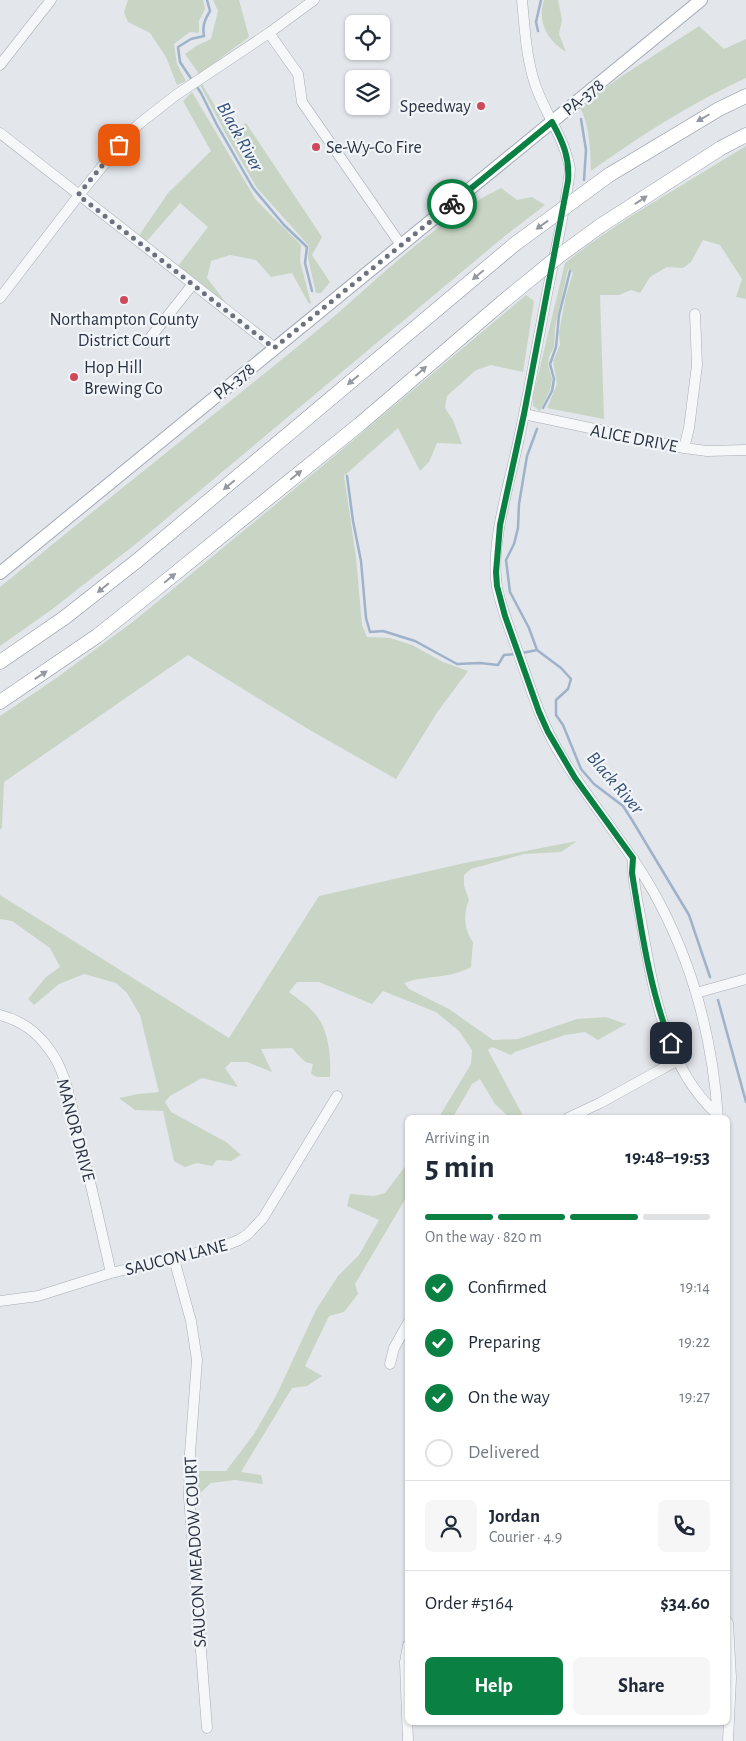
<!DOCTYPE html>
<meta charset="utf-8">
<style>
body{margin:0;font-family:"Alegreya Sans",sans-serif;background:#f6f6f7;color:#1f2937;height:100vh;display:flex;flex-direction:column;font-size:19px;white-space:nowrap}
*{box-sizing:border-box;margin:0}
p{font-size:16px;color:#747a83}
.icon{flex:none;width:28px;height:28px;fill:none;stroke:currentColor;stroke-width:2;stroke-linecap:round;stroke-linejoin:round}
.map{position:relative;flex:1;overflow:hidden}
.panel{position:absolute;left:405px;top:1115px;width:325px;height:610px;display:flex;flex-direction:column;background:#fff;border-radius:8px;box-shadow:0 1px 4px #0004}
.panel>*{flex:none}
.controls{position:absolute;left:345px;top:15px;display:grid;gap:10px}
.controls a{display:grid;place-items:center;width:45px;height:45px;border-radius:8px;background:#fff;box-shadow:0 1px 4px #0004;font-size:25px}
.pin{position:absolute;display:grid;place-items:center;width:42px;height:42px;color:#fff;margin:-21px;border-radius:10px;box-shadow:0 2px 8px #0006}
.courier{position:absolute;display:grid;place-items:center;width:50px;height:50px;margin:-25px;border:4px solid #0b8043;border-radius:50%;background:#fff;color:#222;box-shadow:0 1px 6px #0007}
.overview em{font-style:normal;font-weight:600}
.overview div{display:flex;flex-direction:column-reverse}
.overview{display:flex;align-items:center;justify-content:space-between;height:85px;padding:0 20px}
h1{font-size:32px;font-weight:600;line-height:38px}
.bar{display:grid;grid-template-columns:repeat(4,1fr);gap:8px 5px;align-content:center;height:60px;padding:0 20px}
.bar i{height:6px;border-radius:4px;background:#e0e1e3}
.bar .on{background:#0b8043}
.bar p{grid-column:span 4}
.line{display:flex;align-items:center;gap:12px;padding:0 20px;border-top:1px solid #e0e1e3}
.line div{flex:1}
.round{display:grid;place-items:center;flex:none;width:52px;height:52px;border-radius:8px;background:#f6f6f7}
ol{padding:0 20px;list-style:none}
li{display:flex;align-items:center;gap:15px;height:55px}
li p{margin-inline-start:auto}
li .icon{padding:5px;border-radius:50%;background:#0b8043;color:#fff;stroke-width:4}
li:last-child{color:#747a83}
li i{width:28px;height:28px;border:2px solid #e0e1e3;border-radius:50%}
.button{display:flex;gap:10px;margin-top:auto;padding:10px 20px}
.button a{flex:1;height:58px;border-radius:8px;background:#0b8043;color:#fff;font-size:20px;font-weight:600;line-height:58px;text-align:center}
.button a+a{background:#f6f6f7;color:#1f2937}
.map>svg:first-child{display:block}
.green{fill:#c8d5c4}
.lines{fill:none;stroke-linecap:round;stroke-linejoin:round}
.stream{stroke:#9eb2ca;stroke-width:2.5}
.minor-casing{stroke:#a8adb5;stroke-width:11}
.major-casing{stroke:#a2aab6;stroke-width:14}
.highway-casing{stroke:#8a93a1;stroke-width:15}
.minor{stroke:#f5f7f9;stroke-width:10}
.major{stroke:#fff;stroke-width:12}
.highway{stroke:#fff;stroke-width:14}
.highway-bridge-casing{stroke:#8a93a1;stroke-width:15;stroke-linecap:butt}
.highway-bridge{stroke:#fff;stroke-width:14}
.oneway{fill:#9499a1}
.done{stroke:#6b727e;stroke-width:5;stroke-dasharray:0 9}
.route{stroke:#0b8043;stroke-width:6}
.poi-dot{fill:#ce4a5a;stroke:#f2f5f8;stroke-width:2}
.labels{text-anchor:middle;stroke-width:4.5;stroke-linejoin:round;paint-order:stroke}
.street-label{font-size:18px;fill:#2a3343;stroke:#f2f5f8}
.poi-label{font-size:18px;fill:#2a3343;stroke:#f2f5f8;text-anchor:start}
.water-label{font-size:19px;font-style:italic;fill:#355077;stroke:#f2f5f8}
</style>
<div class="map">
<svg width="746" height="1741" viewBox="0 0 746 1741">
<rect width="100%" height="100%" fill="#e3e6eb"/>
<!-- green -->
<path class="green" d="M128,0H203L205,9L199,21V33L190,32L174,44L177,64L186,81L177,85L166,57L150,33L128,22L124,12Z
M213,0H239L249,37L199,74L185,54L196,46L211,39L218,11Z
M544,0H558L562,20L559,34L566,52C547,40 537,22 544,0Z
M699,26L724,49L746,39V78C691,103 640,136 591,171C591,155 589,119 579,107L622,76Z
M202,84L231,133L246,123L322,237L312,255L330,282L321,293H316L308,258L309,246L257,188L229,140L200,85Z
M192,92L256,200L301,245L300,261L311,303L309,304L292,273L271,277L256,260L230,255L211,261L207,278L227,304L178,266L208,227L180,203L146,242L138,237L168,193L211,151L183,101Z
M746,146V299L736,297L742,279L720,245L703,240L691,262L683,268L667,267L650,277L640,293L631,290L619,295H600L604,419L547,408L557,384L553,361L560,345L559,333L562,316L566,295L573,273L568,269L555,328L554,347L549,357L548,365L552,379L550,390L540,411L533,406V396L565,263L591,243L631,216Z
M501,188L517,200L532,197L545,205L506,235L137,543L51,610L0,646V587C104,502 209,419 313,334C372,286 432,222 501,188Z
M526,295L534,301L523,372L491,365L476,370L447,396L445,408L453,420L462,444L437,443L429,462L420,471L398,428L344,476L356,557L362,625L367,637L390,638L412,645L443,662L468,671L438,711L396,779L308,729L188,655L4,782L2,827L0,830V716L55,679L134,621L338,453Z
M577,841L561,852L524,854L471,869L464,875V886L469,900C463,913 464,930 473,942L471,967C450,979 426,975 404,983L409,989L449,1009L493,1040L518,1039L577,1019L606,1017L626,1024L598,1040L585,1032L565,1035L515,1052L511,1055L492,1047L488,1050L522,1114L523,1117H509L495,1104L480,1079L472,1084L453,1117H439L471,1064L472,1050L459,1031L436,1012L383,991L372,1004L319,982H297L289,992C298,999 309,1006 316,1015C329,1030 331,1058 330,1077H317L311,1074L313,1064L305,1062L292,1048L261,1049L272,1072L247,1062H231L225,1068L238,1087L202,1078L170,1096L165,1102L171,1112L226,1142L241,1155L231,1161L217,1160L212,1166L197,1163L185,1167L174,1161L163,1111L135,1110L119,1098L138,1094L159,1092L140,1015L127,993L116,983L84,974L59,984L34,1005L28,999L46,977L60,967L50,948L12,921L0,919V895L229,1038L319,896L465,863Z
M407,1164V1196L355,1284L358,1294L344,1312L329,1316L305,1366L322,1376L307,1386L292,1388L241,1472L261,1475L263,1484L235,1480L211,1483L196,1497L194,1471H226L254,1434L276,1396L316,1310L338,1276L359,1255L379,1220L347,1206L350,1194L374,1196L385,1193Z"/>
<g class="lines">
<!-- stream -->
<path class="stream" d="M538,31L536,22L541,0
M192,80L180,62L178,47L191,39L204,36C202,26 205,19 210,11L207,0
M195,84L201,93L217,125L253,188L284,225L307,247L305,263L312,291
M581,119L586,150L584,180
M543,408L552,391L554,379L550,364L556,347L559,315L570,271
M347,476L353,521L361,561L366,618L370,632L383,631L415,641L457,664L480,663L498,665L504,655L515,654
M537,650L529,628L510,592L506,560L514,544L518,528L519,504L527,456L537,429
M522,653L537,650L561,668L571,679L568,689L556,700V715L563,725L581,769L594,784L623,806L632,820L689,915L710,977
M718,1000L746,1102"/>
<defs>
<path id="minor" d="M522,0C525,30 526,59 536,87C546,115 565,139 570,169C566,206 557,242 550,279C539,333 530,388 518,443C509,485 490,544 497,587C502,611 511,632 519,655C531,689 542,726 562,757C593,807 633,852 660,904C695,971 713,1043 718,1118
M269,33L298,74L302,102L401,245
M0,65L51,0
M0,133L275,348
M0,298L79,195L127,136L139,124L176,95L269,33L314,0
M146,343L193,284
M524,414L684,448L707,451L746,450
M684,448L689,428L697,365L695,314
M633,858C632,881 638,903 642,926C653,990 666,1069 717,1114
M696,993L746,979
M0,1015C20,1020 37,1032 49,1049C66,1071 70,1101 77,1128C89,1176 100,1224 111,1273
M568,1118L600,1103L678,1060
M174,1259L191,1321L197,1360L190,1453L189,1497L207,1728
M0,1301L38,1296L111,1273L221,1247L239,1240L248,1234L263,1218L337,1096
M390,1364L394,1348L408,1323
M728,1623L731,1678L728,1741
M408,1645L405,1662L408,1741"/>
<path id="major" d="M0,573L701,0"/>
<path id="highway" d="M609,175L719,109L746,96
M600,226L721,148L746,135
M0,662L64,618L138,560L515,244
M0,702L97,636L156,589L360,424L505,300"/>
</defs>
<!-- minor casing -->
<use href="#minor" class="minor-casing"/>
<!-- major casing -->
<use href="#major" class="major-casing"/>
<!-- highway casing -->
<use href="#highway" class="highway-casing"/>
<!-- minor -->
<use href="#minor" class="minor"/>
<!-- major -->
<use href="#major" class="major"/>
<!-- highway -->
<use href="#highway" class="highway"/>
<defs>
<path id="highway-bridge" d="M515,244L609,175
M505,300L559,256L600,226"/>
</defs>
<!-- highway-bridge casing -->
<use href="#highway-bridge" class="highway-bridge-casing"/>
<!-- highway-bridge -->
<use href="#highway-bridge" class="highway-bridge"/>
</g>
<!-- one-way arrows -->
<defs><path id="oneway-solid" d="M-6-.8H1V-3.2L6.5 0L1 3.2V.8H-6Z" transform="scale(1.25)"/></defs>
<g class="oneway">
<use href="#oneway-solid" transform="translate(703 118) rotate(150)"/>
<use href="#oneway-solid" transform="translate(641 200) rotate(-33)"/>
<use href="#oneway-solid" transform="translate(542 225) rotate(144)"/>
<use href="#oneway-solid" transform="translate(478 275) rotate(140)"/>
<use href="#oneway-solid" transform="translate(421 371) rotate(-41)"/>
<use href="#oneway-solid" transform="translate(353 380) rotate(140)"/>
<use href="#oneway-solid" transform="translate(296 475) rotate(-39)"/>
<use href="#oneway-solid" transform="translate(229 485) rotate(140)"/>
<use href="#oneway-solid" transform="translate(170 578) rotate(-39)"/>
<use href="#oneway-solid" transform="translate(103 588) rotate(141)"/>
<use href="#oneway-solid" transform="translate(41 675) rotate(-33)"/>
</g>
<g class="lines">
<!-- done -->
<path class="done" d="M119,145L78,195L274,348L452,204"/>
<!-- route -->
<path class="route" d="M452,204L552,122C563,142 570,158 568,181L524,414L500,525L496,572L497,586L505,616L539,712L548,732L575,778L633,858L632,873C641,928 650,992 671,1043"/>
</g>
<!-- markers -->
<g class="poi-dot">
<circle cx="481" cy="106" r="5"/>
<circle cx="316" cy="147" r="5"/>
<circle cx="124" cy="300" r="5"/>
<circle cx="74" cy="377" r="5"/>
</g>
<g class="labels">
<!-- street labels -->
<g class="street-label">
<text transform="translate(583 97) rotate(-39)" y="6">PA-378</text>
<text transform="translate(234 381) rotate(-39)" y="6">PA-378</text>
<text transform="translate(634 438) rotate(11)" y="6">ALICE DRIVE</text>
<text transform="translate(76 1130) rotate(75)" y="6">MANOR DRIVE</text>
<text transform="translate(176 1257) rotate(-14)" y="6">SAUCON LANE</text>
<text transform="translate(195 1552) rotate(-93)" y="6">SAUCON MEADOW COURT</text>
</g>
<!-- poi labels -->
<g class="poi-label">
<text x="471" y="112" text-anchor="end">Speedway</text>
<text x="326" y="153">Se-Wy-Co Fire</text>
<text x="124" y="325" text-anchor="middle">Northampton County<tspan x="124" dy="21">District Court</tspan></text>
<text x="84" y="373">Hop Hill<tspan x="84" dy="21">Brewing Co</tspan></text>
</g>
<!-- water labels -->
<g class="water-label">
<text transform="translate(241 136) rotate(61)" y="7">Black River</text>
<text transform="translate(616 782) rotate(49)" y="7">Black River</text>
</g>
</g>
</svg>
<div class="controls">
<a><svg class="icon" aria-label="locate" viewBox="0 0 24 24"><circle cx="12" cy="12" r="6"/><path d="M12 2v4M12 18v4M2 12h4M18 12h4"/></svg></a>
<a><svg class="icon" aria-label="layers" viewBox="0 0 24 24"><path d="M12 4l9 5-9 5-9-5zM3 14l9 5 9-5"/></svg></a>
</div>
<div class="pin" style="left:119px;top:145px;background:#ea580c"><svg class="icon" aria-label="bag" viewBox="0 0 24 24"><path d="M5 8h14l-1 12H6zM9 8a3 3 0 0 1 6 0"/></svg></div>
<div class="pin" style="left:671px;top:1043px;background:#1f2937"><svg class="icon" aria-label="home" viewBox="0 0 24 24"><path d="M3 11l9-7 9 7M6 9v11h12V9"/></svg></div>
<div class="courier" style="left:452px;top:204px"><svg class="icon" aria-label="bike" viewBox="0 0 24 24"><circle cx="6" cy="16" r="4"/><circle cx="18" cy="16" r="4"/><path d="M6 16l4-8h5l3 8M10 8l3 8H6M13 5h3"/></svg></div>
<section class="panel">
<div class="overview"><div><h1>5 min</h1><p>Arriving in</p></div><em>19:48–19:53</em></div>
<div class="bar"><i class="on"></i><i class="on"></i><i class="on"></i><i></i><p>On the way · 820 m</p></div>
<ol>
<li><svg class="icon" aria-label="check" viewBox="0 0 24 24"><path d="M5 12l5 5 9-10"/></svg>Confirmed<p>19:14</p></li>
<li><svg class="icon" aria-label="check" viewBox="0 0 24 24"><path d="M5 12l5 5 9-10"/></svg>Preparing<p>19:22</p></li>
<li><svg class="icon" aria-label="check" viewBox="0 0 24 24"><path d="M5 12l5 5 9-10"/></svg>On the way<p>19:27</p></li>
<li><i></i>Delivered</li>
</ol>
<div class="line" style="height:90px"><a class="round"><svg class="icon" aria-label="person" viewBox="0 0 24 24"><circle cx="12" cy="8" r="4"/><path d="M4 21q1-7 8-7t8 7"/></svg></a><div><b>Jordan</b><p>Courier · 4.9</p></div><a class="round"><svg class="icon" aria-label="phone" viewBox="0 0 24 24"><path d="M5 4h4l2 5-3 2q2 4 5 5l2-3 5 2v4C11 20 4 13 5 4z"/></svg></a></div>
<div class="line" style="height:65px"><div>Order #5164</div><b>$34.60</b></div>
<div class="button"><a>Help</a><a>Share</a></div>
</section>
</div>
